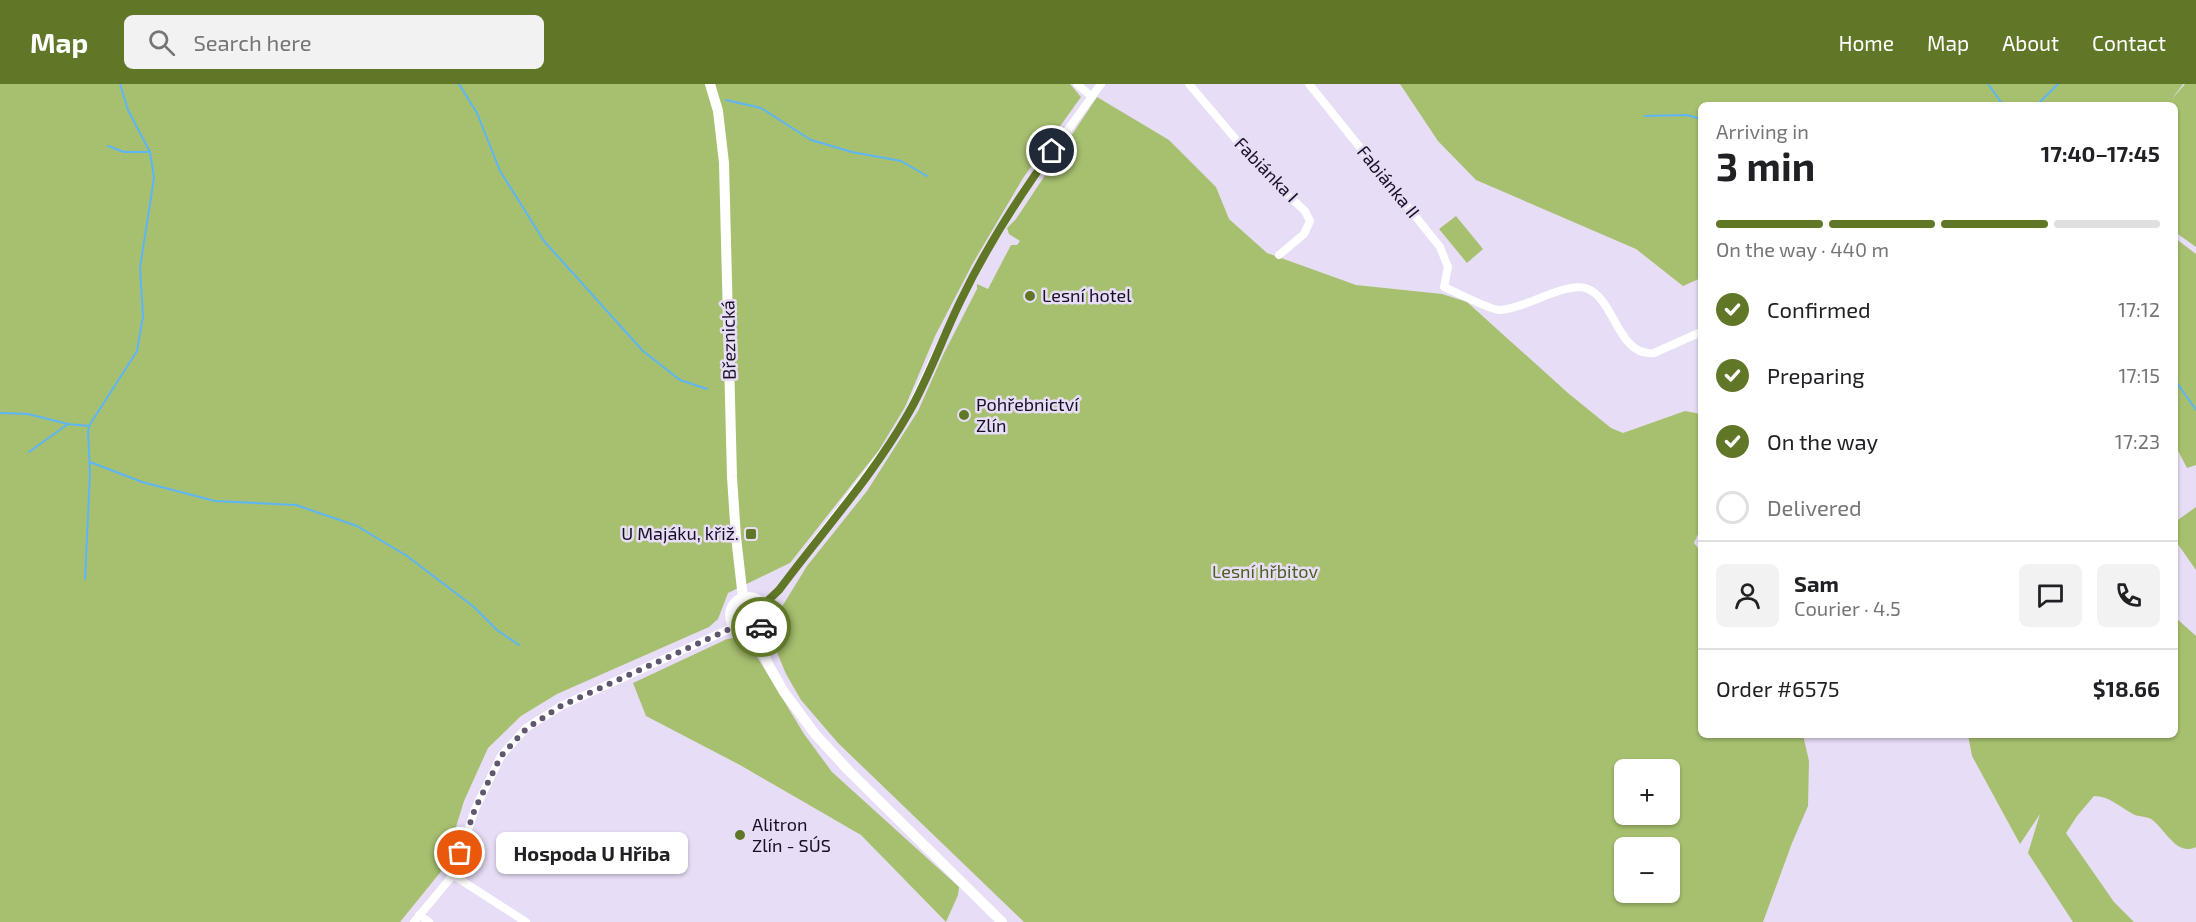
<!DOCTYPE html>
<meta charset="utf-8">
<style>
body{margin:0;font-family:"Exo 2",sans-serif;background:#f2f2f2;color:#202124;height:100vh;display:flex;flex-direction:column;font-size:22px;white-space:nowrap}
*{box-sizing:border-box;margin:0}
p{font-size:20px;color:#757577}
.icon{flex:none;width:33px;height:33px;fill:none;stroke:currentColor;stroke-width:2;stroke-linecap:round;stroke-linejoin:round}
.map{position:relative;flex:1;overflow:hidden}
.panel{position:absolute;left:1698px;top:18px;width:480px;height:636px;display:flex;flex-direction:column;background:#fff;border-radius:9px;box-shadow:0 2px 4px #0004}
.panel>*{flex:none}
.buttons{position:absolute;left:1614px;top:675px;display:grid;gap:12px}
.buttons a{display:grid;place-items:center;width:66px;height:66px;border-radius:9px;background:#fff;box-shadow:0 2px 4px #0004;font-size:30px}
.pin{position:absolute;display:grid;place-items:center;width:51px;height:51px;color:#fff;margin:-26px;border:3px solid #fff;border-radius:50%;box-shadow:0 2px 6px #0007}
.courier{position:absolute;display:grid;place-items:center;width:60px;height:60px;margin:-30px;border:4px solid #617728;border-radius:50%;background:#fff;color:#222;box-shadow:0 2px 8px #0007}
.bubble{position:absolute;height:42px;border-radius:9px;background:#fff;box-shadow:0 2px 4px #0004;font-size:20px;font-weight:700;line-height:42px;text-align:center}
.headline em{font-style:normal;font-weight:700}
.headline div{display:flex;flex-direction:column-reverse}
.headline{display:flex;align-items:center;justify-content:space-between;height:102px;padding:0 18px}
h1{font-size:39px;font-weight:700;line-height:45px}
.bar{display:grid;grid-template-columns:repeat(4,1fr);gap:9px 6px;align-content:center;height:72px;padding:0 18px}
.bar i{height:8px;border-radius:4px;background:#e0e0e0}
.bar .current{background:#617728}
.bar p{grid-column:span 4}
.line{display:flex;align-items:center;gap:15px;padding:0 18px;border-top:2px solid #e0e0e0}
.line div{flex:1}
.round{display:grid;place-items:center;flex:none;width:63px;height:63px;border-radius:9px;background:#f2f2f2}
ol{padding:0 18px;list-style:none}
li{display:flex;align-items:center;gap:18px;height:66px}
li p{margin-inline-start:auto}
li .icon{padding:6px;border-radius:50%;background:#617728;color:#fff;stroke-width:4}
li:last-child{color:#757577}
li i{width:33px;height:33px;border:3px solid #e0e0e0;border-radius:50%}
header{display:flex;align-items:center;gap:36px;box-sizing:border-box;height:84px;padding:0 30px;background:#617728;color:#fff}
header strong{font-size:28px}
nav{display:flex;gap:33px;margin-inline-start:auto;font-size:21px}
.search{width:420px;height:54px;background:#f2f2f2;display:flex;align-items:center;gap:15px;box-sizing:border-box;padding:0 21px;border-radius:9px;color:#757577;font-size:22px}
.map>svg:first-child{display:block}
.green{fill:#a7c06f;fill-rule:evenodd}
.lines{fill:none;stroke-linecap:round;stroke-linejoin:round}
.stream{stroke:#5db5f7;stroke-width:2}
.minor{stroke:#fff;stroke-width:8}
.secondary{stroke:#fff;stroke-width:10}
.done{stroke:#60566e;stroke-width:6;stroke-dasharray:0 10.8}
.route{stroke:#617728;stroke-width:8}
.poi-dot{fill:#617728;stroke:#e7ddf6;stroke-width:2}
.labels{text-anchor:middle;stroke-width:5;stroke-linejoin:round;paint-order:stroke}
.street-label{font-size:18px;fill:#180e24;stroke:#e7ddf6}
.poi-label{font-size:18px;fill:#180e24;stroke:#e7ddf6;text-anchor:start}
.park-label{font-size:18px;fill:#4c5e1b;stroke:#e7ddf6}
</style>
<header>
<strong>Map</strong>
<div class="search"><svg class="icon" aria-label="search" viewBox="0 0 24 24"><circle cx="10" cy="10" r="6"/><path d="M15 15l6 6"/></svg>Search here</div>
<nav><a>Home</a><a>Map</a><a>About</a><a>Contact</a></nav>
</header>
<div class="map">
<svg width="2196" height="838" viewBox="0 0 2196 838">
<rect width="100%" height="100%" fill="#e7ddf6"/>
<!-- green -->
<path class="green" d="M0,0H1070L1081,13L1023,94L973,179L935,252L905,323L879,366L790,479L728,509L718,535L709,543L557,610L521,632L488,664L464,717L443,785L400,838H0Z
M1400,0H2183L2172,15L2185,0H2196V163L2175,148V21H1701V194L1683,202L1636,165L1476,96L1438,57Z
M1097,13L1169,56L1216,103L1229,135L1267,169L1356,201L1442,210L1467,218L1568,309L1611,344L1623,349L1685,327L1701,330V443L1694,459L1701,468V651H1803L1809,677L1808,722L1792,759L1763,838H1024L838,659L801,616L786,590L772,556L774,543L783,521L807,482L867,407L918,327L943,271L977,205V200L988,205L1011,161H1017L1020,157L1009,150L1007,144L1016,135ZM1624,686H1670V730H1624ZM1624,764H1670V808H1624Z
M1456,132L1483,165L1467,179L1439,145Z
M2175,154L2196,170V381L2187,384L2175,361Z
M2196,423V486L2175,456V438Z
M736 531a12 12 0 1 1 24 0a12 12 0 1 1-24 0Z
M2175,533L2196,552V763C2176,773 2165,744 2151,735C2146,732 2138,733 2133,730C2120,723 2109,712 2094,712L2077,732L2066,749L2114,818L2134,838H2073L2028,769L2040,730L2020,760L1972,672L1968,651H2175Z
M734,554L745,560L754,568L804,650L832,688L959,803L958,811L946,838L861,751L740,681L646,632L633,599L727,555Z"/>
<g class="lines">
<!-- stream -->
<path class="stream" d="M459,0L477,29L500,87L544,157L643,267L680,296L707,305
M1988,0L2003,21
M726,16L761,24L811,56L852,68L901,77L927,92
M2037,21L2058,0
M1645,32L1687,31L1701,35
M108,62L124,68H149
M2175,296L2196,326
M0,329L28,330L68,340L89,342
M29,368L68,340
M90,378L142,398L215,417L296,421L357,442L407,472L474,523L497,546L519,561
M85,495L90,389L88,348L89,342L137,267L143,232L140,184L154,94L150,68L128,26L120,0"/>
<!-- minor -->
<path class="minor" d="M1077,0L1091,12
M1189,0L1266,91L1305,127L1310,137L1304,150L1279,171
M1309,0L1440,163L1448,183L1444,203C1456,208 1488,225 1499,226C1524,226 1566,196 1588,205C1615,216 1618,273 1654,269L1701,248
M763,521L779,506L888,362L909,328L963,212L988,164L1025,105L1101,0
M453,791L526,838
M419,831L429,838
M414,838L453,791L475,725L501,672L526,644L561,622L734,543"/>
<!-- secondary -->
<path class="secondary" d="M710,0L718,27L724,79L732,393L736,453L743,514
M730 531a18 18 0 1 1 36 0a18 18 0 1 1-36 0Z
M754,548L769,582L784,608L815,650L849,687L1002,838"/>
</g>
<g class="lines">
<!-- done -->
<path class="done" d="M460,769L475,725L501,672L526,645L561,622L734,543C743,550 752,551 761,543"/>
<!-- route -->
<path class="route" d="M761,543L766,530L763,521L779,506C822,448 872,393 908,330C929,294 943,252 962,214C987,162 1018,114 1052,67"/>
</g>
<!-- markers -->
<g class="poi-dot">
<circle cx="1030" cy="212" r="6"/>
<circle cx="964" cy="331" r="6"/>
<rect x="745" y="444" width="12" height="12" rx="3"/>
<circle cx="740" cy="751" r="6"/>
</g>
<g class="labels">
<!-- street labels -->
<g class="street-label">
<text transform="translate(1266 86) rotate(46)" y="6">Fabiánka I</text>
<text transform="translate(1388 98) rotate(51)" y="6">Fabiánka II</text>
<text transform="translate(729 256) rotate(-91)" y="6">Březnická</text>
</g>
<!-- poi labels -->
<g class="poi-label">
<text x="1042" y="218">Lesní hotel</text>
<text x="976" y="327">Pohřebnictví<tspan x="976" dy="21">Zlín</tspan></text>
<text x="739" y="456" text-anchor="end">U Majáku, křiž.</text>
<text x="752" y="747">Alitron<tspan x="752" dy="21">Zlín - SÚS</tspan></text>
</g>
<!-- park labels -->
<g class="park-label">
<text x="1265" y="494">Lesní hřbitov</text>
</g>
</g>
</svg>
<div class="buttons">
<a>+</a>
<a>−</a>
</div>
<div class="pin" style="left:460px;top:769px;background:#ea580c"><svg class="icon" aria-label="bag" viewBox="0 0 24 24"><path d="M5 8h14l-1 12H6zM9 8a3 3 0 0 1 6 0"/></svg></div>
<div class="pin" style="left:1052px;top:67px;background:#1f2937"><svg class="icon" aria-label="home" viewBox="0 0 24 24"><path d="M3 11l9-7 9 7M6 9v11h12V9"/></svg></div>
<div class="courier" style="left:761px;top:543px"><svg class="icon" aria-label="car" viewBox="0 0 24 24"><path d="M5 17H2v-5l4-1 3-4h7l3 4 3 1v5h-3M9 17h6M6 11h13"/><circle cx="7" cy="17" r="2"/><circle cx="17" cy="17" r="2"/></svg></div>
<div class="bubble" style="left:496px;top:748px;width:192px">Hospoda U Hřiba</div>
<section class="panel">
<div class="headline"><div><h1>3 min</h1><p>Arriving in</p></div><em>17:40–17:45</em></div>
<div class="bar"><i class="current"></i><i class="current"></i><i class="current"></i><i></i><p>On the way · 440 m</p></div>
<ol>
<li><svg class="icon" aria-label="check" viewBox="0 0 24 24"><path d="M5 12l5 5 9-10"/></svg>Confirmed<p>17:12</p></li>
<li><svg class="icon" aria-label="check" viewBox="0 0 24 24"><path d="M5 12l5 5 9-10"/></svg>Preparing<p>17:15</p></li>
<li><svg class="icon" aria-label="check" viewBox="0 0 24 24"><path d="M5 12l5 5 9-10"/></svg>On the way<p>17:23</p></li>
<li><i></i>Delivered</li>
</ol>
<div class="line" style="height:108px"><a class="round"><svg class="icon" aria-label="person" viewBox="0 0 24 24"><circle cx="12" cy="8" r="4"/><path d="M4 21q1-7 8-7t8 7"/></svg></a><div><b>Sam</b><p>Courier · 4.5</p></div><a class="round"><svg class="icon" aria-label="chat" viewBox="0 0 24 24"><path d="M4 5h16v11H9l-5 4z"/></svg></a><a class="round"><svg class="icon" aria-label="phone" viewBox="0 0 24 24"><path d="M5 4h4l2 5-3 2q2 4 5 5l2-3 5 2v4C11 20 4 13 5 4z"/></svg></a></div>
<div class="line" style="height:78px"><div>Order #6575</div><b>$18.66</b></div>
</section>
</div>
